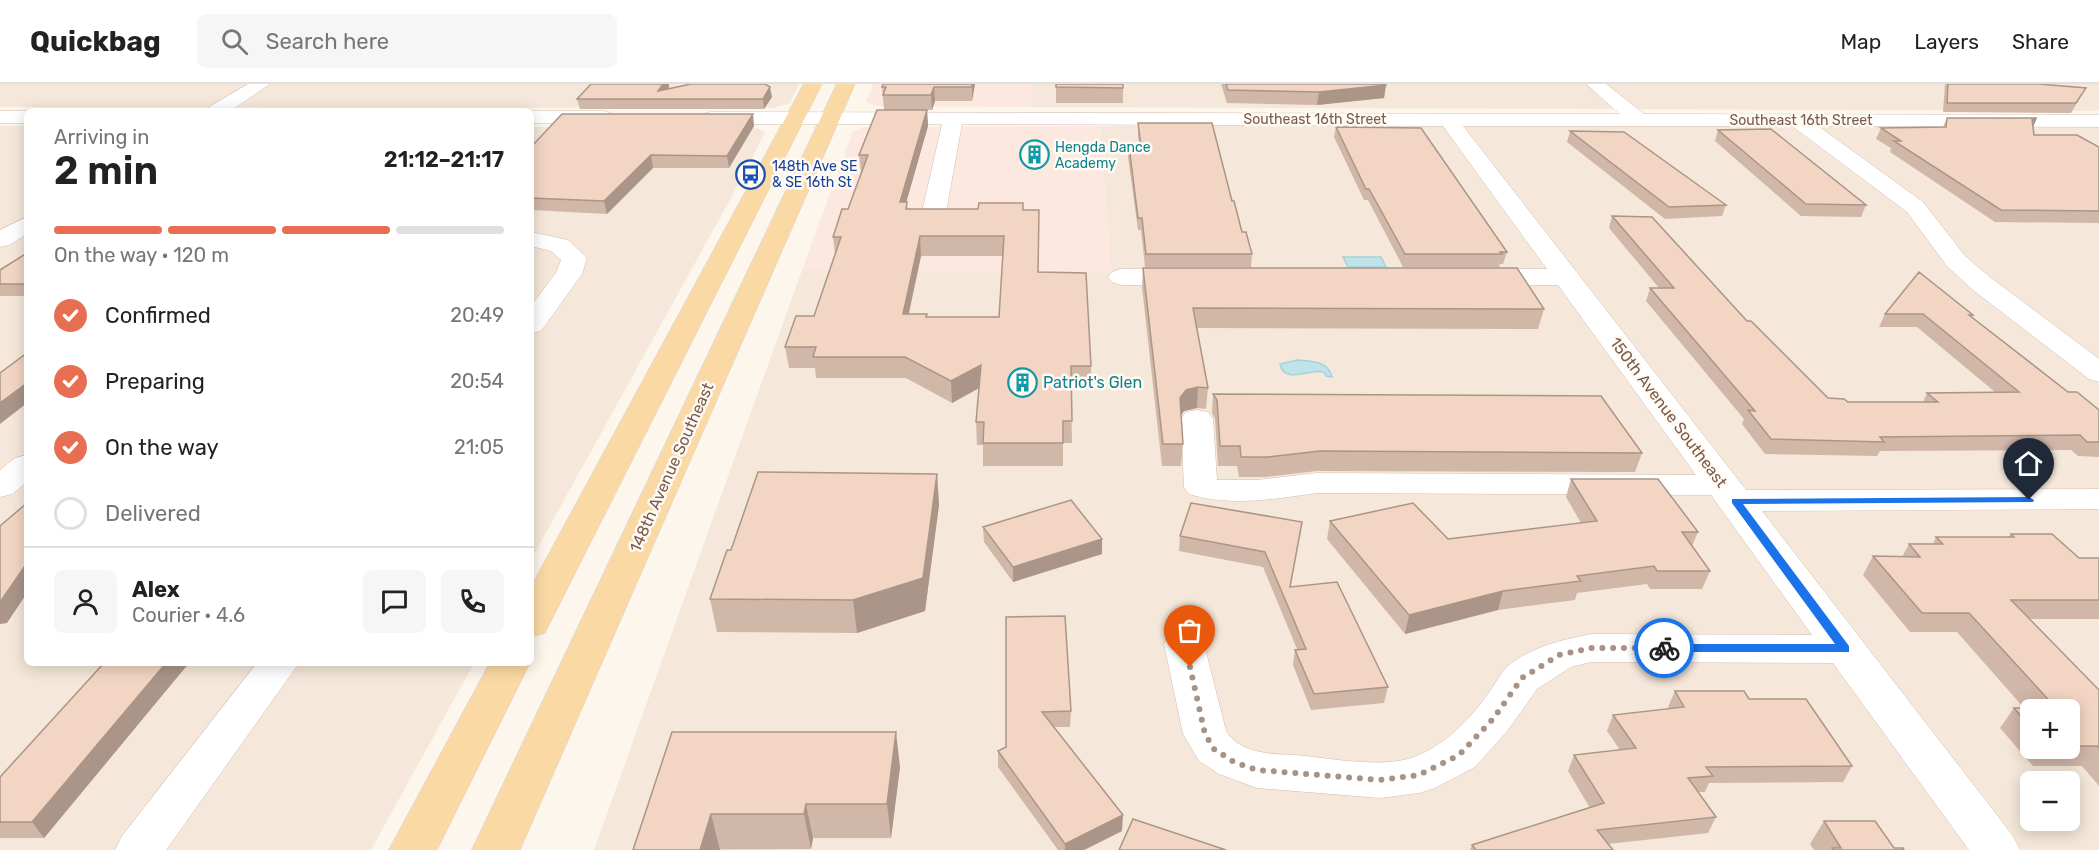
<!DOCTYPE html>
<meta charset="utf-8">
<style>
body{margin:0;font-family:Rubik,sans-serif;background:#f6f6f6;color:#222;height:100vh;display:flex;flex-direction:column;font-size:22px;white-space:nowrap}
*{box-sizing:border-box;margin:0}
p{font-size:20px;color:#767676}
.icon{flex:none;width:33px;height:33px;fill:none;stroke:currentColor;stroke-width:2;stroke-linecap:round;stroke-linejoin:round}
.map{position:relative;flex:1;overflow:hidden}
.side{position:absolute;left:24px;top:24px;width:510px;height:558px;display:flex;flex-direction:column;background:#fff;border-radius:9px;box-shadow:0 3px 15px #0003}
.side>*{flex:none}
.tools{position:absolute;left:2020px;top:615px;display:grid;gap:12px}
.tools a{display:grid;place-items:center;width:60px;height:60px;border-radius:9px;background:#fff;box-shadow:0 3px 15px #0003;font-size:30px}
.pin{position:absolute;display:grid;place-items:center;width:51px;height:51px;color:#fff;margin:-62px -26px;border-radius:50% 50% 50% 0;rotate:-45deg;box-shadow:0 0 6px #0007}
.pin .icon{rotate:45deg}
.courier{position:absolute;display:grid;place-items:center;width:60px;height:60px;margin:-30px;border:4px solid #1a73e8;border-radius:50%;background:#fff;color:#222;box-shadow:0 2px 8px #0007}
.summary em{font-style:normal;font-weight:600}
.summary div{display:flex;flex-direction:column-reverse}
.summary{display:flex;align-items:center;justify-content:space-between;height:102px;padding:0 30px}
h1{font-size:39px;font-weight:600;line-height:45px}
.bar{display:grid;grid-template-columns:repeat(4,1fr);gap:9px 6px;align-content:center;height:72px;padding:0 30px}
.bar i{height:8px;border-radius:4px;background:#e0e0e0}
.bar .current{background:#e76f51}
.bar p{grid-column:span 4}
.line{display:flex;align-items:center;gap:15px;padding:0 30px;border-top:2px solid #e0e0e0}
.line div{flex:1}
.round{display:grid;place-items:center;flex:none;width:63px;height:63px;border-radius:9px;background:#f6f6f6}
ol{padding:0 30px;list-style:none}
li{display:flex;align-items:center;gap:18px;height:66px}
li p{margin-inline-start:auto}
li .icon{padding:6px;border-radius:50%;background:#e76f51;color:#fff;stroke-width:4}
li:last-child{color:#767676}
li i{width:33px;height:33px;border:3px solid #e0e0e0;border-radius:50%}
header{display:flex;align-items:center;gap:36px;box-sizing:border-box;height:84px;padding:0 30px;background:#fff;border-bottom:2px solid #e0e0e0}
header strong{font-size:28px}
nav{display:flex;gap:33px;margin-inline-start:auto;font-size:21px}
.search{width:420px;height:54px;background:#f6f6f6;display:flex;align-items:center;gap:15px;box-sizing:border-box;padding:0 21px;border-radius:9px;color:#767676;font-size:22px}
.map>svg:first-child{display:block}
.residential{fill:#f5e8da;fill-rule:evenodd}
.commercial{fill:#fde8e0}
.water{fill:#bfe3e8;stroke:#a5d3da;stroke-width:1.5}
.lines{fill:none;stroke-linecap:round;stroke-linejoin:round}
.minor-casing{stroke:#d1beb0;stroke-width:1}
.major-casing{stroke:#dad1cd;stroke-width:1}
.minor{fill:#fff;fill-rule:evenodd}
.major{fill:#fbd9a5;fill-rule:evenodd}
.wall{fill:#d1b7a8;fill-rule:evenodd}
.shaded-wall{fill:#aa9588}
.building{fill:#f3d5c3;stroke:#aa9588;stroke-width:1.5;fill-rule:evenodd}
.route{fill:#1a73e8}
.done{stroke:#a89285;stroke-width:6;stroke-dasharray:0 10.8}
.labels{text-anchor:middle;stroke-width:5;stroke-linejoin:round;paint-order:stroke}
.far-street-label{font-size:14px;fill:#7a5c4d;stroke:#fffaf3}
.far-culture-label{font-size:14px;fill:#0d838f;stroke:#fffaf3;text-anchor:start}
.far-transit-label{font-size:14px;fill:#164399;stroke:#fffaf3;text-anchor:start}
.culture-label{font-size:16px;fill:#0d838f;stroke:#fffaf3;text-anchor:start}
.street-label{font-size:16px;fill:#7a5c4d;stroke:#fffaf3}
</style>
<header>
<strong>Quickbag</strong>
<div class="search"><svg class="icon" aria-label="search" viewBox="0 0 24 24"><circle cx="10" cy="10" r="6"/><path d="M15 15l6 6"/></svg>Search here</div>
<nav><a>Map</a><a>Layers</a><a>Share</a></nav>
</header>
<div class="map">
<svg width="2099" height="766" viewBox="0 0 2099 766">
<rect width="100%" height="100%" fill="#fdf6ec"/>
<!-- residential -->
<path class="residential" d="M0,0H799L790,19L773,24L0,23Z
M1032,0H2099V27L1030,23Z
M1434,41L2099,42V766H594L802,186L1111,187L1100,42ZM2031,626H2070V664H2031ZM2031,698H2070V736H2031Z
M0,42H27V579H474L371,766H0Z
M531,43L757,44L765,48L742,94L531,476Z"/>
<!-- commercial -->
<path class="commercial" d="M873,0H1032L1030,23L875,22L866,18Z
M1100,42L1111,187L802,186L853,47L864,43Z"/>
<!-- water -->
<path class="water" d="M1343,173H1381L1386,183H1348Z
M1297,276C1312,277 1328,277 1332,293L1326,292L1324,288C1312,284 1284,301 1280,280Z"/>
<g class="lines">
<defs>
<path id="minor" d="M248,0H270L230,27H206L209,23Z
M1586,0H1606L1644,30L2099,31V43L1818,42L1923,118L1965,172L1991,194L2099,275V298L2089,295L1973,206L1947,182L1907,128L1792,42H1463L1746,406L2099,405V425L1762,427L2013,752L2020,766H1969L1833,579L1591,578L1571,583L1537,605L1508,646L1475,683L1435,704L1419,709L1380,714L1257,704L1219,690L1199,677L1183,650L1164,560L1170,550L1184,546L1198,550L1204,560L1226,647C1240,670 1272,670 1296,671C1330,674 1382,685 1414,673C1444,662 1467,638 1486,613C1493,604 1499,591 1507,583C1530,563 1562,556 1591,550L1812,551L1711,411L1317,409C1274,415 1231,423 1189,410L1184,403L1181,335L1186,328L1197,326L1208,328L1213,335L1217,396H1257L1317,389L1696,391L1558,201H1480L1471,198L1467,193L1471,188L1480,185H1547L1443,42L962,40L946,128L942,133L934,135L926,133L922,128L942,40H710L703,38L700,34L703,30L710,28L1620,30Z
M0,27H27V39H0Z
M531,27H604L611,29L614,33L611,37L604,39H531Z
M27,133V150L9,161L0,163V146Z
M531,148L568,156L587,174L582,190L541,247L531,249V222L556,189L561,176L551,167L531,162Z
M1121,185H1188L1197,188L1201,193L1197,198L1188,201H1121L1112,198L1108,193L1112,188Z
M27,371V398L12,410L0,413V386L15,374Z
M257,579H299L166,766H115L122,752Z"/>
<path id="major" d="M804,0H822L550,539L545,549L531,553V503Z
M837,0H855L520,766H472Z
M490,579H530L437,766H389Z"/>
</defs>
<!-- minor casing -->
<use href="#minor" class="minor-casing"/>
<!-- major casing -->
<use href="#major" class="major-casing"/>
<!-- minor -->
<use href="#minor" class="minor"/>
<!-- major -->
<use href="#major" class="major"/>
</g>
<!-- wall -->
<path class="wall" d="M883,0H975L972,17H935L932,26H927L928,42L906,118L908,125L1023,126L1038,188L1091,282V304H1071L1072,359H1063V382H983V361H977L976,338L979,304L952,319L906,294H816L815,284H789L785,263L814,232L835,170L833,153L848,125L862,89H861L859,71L884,26L882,3ZM921,172H1003L999,233H927L909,230Z
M1056,0L1123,4V19H1056Z
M1221,0H1386L1384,14L1317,21L1227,19Z
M1945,0H1948L2086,4L2071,29L1943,28Z
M669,3L668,5L772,13L764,25H580L577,15Z
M1947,34H2037L2033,43L2034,51L2099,63V139L1995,138L1890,68L1891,64L1876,55L1881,44L1943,43Z
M1138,39L1232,117L1242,148L1252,170L1251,183H1145L1141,146H1138L1128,73L1129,62H1139L1138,49Z
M754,42L729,84H653L607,130L531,126V63Z
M1336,43L1507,168L1503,180H1500L1499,183H1403L1368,116H1364L1334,53Z
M1718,46L1866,121L1861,133L1801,132L1715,57Z
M1570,47L1726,121L1722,132L1665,135L1567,58Z
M1612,132L1747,237L1828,314L1848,318H1923L1927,309L1995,308L1917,243H1879L1885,230L1973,231L1972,233L2068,308L2099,326V373L2078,372L2071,366L1880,367L1877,372L1765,370L1742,340L1744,335L1646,217L1650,204H1659L1609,144Z
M27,169V212H0V186Z
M1143,184L1544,225L1538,245L1197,244L1208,304L1206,325L1197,324L1184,327L1181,331L1183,360L1181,382H1162L1142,203Z
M1213,310L1642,369L1635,388L1317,387L1266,393H1239L1237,382H1218L1215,335L1212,329Z
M937,390L939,421L925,527L857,549L717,548L710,515L731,466Z
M1571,395L1698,448L1692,462L1710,487L1702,505H1650L1647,500L1577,509L1575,516L1498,526L1405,550L1327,455L1330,437L1448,455L1581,439L1566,413Z
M1302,438L1290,502L1388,603L1384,619L1311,626L1293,581L1295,566L1297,565L1263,483L1179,467L1180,452Z
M983,443L1102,470L1013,498L984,458Z
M2011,450L2079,474H2099V535H2030L2099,606V702L2082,682H2033L2000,644L2014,624H2024L1957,548H1910L1863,491L1873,472L1902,473L1909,460H1933L1936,453H2008ZM2031,626H2070V664H2031Z
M1006,533L1071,627L1070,643H1054L1122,747L1084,766H1058L998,683V667L1006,663Z
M104,579H189L44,754H0V693Z
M1675,607L1749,615L1852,682L1843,698L1709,699L1705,708H1698L1716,733L1708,749L1608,760L1613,766H1470L1472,761L1590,724L1568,687L1574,671L1620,666L1607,647L1613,631L1669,625L1668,623Z
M672,648L900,683L891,754H813L811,765L633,766Z
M1824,737L1894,764L1904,766H1814L1810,760Z"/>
<!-- shaded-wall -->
<path class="shaded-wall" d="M663,0H669V3L661,15L658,7Z
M972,0H975L972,17Z
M1386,1L1384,14L1317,21L1319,8Z
M770,3L772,13L764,25L763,15Z
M934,3L935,17L932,26L931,11Z
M927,26L928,42L901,137L900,118Z
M753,30L754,42L729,84L727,72Z
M2037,34L2032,45V35Z
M651,71L653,84L607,130L604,117Z
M920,152L921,172L904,250L903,230Z
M981,281V303L952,319L951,297Z
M27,299V319L0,340V319Z
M1198,303L1197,324L1184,327L1179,335L1180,314L1186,306Z
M937,390L939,421L925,527L857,549L853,516Z
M1102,455V470L1013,498V483Z
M27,479V509L7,539L0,540V518Z
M1503,507L1498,526L1405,550L1409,531Z
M166,579H189L44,754L32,738Z
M896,648L900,683L891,754L887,720Z
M806,720L813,754L811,765L804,730Z
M711,730L720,766H700Z
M1123,731L1122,747L1084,766H1065V760Z"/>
<!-- building -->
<path class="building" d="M591,0H663L658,7L691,0H765L770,3L763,15H577Z
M883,0H972V3H934L931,11H883L886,3H882Z
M1056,0H1123V4L1056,3Z
M1226,0H1386V1L1319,8L1228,6Z
M1948,0H2039L2086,4L2076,19H1947Z
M877,26H927L900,118H907L906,125H978L979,119H1023V126H1039L1038,188L1086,189L1091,282H1071L1072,337H1063V359H983L984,338H976L981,281L951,297L905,273H813L816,263H785L796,232H814L841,153H833L842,125H848L868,71H859ZM920,152H1004L999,233H926L927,230H903Z
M562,30H753L727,72L651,71L604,117L531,114V63Z
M1947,34H2037L2032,35L2034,51H2077L2099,63V127L2001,126L1894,57H1901L1881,44L1946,43Z
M1138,39H1212L1232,117H1234L1242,148H1246L1252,170H1146L1142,134H1138L1129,62H1141Z
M1336,43L1421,44L1507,168H1500L1502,170H1405L1369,105H1366Z
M1771,45L1866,121L1806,120L1718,46Z
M1570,47L1624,48L1726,121L1669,123Z
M1612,132L1652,133L1747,237H1751L1828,314L1844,315L1848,318H1938L1927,309L2019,308L1923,230H1885L1919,188L1973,231H1969L2068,308H2077L2099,326V358H2087L2080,351L1880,353L1884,358L1771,355L1748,326L1755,327L1650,204H1674Z
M27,169V200H0V186Z
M1143,184H1517L1544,225L1193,224L1208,304L1198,303L1186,306L1180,314L1183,360H1163Z
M27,269V299L0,319V289Z
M1213,310L1601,312L1642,369L1320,367L1268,373H1241L1240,362H1220L1217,316Z
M758,388L937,390L923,494L853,516L710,515L727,466H731Z
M1571,395H1658L1698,448H1682L1710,487H1657L1654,482L1577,492L1581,497L1503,507L1409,531L1330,437L1413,419L1448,455L1597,437Z
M1071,416L1102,455L1013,483L983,443Z
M27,419V479L0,518V442Z
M1191,419L1302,438L1290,503L1337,498L1388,603L1314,610L1295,566L1306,565L1265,468L1180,452Z
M2011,450H2052L2079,474H2099V516H2011L2099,606V664L2097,662H2070V626H2031V644L2014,624H2056L1969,529H1922L1873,472L1920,473L1909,460H1943L1936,453H2014Z
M1065,532L1071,627L1042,628L1123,731L1065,760L998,667L1006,663V533Z
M104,579H166L32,738H0V693Z
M1675,607H1744L1749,615H1806L1852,682L1706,683L1713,692L1688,694L1716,733L1597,746L1613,766H1476L1472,761L1604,719L1574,671L1636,664L1613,631L1684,623Z
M672,648H896L887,720H806L804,730H711L700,766H633Z
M1133,735L1226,766H1119Z
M1824,737H1875L1894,764H1903L1904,766H1833L1832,764H1841Z"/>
<!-- route -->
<path class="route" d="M2029,413L2034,416L2033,418L1743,420L1849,562V568H1664L1658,564L1664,560H1835L1732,419V415Z"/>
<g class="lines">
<!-- done -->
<path class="done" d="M1190,583L1205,650L1214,665L1234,678L1257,686L1380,696L1419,691L1459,671L1493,635L1522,594L1559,571L1592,564H1664"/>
</g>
<!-- icons -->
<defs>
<symbol id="building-ring" viewBox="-11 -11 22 22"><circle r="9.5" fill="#fffaf3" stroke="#0f9aa8" stroke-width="1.5"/><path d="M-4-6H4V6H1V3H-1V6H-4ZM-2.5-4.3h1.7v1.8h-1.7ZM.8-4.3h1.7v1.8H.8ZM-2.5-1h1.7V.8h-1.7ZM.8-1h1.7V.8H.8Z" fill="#0f9aa8"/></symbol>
<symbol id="bus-ring" viewBox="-11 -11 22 22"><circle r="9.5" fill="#fffaf3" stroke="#1a4fb4" stroke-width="1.5"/><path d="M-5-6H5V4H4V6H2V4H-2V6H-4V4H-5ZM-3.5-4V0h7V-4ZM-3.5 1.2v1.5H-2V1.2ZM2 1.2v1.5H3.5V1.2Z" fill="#1a4fb4"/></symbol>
</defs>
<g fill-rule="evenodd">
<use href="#building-ring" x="1018" y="54" width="33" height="33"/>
<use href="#bus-ring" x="734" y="74" width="33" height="33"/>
<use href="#building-ring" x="1006" y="282" width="33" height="33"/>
</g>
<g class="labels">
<!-- far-street labels -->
<g class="far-street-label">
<text x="1315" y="40">Southeast 16th Street</text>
<text x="1801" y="41">Southeast 16th Street</text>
</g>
<!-- far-culture labels -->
<g class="far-culture-label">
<text x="1055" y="68">Hengda Dance<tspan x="1055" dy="16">Academy</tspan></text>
</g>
<!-- far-transit labels -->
<g class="far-transit-label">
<text x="772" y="87">148th Ave SE<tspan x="772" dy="16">&amp; SE 16th St</tspan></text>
</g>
<!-- culture labels -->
<g class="culture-label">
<text x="1043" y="304">Patriot's Glen</text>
</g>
<!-- street labels -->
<g class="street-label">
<text transform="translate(1669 328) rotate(53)" y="6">150th Avenue Southeast</text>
<text transform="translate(671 383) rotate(-66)" y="6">148th Avenue Southeast</text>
</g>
</g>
</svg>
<div class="tools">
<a>+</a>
<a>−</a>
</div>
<div class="pin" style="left:1190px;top:583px;background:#ea580c"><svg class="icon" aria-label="bag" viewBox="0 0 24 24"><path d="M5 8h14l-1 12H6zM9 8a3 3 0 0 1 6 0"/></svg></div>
<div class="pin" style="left:2029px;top:416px;background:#1f2937"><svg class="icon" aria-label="home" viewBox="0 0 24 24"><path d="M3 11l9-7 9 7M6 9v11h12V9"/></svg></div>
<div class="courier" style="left:1664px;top:564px"><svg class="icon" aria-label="bike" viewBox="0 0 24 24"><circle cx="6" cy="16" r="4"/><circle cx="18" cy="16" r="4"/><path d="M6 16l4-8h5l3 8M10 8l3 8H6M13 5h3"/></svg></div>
<section class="side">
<div class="summary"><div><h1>2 min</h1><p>Arriving in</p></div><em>21:12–21:17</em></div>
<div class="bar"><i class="current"></i><i class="current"></i><i class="current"></i><i></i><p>On the way · 120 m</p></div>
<ol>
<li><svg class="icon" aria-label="check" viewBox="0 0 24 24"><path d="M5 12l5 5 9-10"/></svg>Confirmed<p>20:49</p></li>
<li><svg class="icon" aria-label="check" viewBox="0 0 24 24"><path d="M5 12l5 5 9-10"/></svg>Preparing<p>20:54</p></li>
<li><svg class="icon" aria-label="check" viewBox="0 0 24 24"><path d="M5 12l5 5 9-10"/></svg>On the way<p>21:05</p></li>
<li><i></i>Delivered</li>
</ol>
<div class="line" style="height:108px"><a class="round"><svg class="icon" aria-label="person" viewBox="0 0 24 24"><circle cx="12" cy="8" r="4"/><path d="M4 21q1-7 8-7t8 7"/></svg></a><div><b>Alex</b><p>Courier · 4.6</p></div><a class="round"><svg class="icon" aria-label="chat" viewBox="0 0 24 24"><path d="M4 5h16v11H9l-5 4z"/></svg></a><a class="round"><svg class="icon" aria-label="phone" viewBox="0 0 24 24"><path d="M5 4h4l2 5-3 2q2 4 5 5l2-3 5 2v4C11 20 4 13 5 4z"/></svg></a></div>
</section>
</div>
